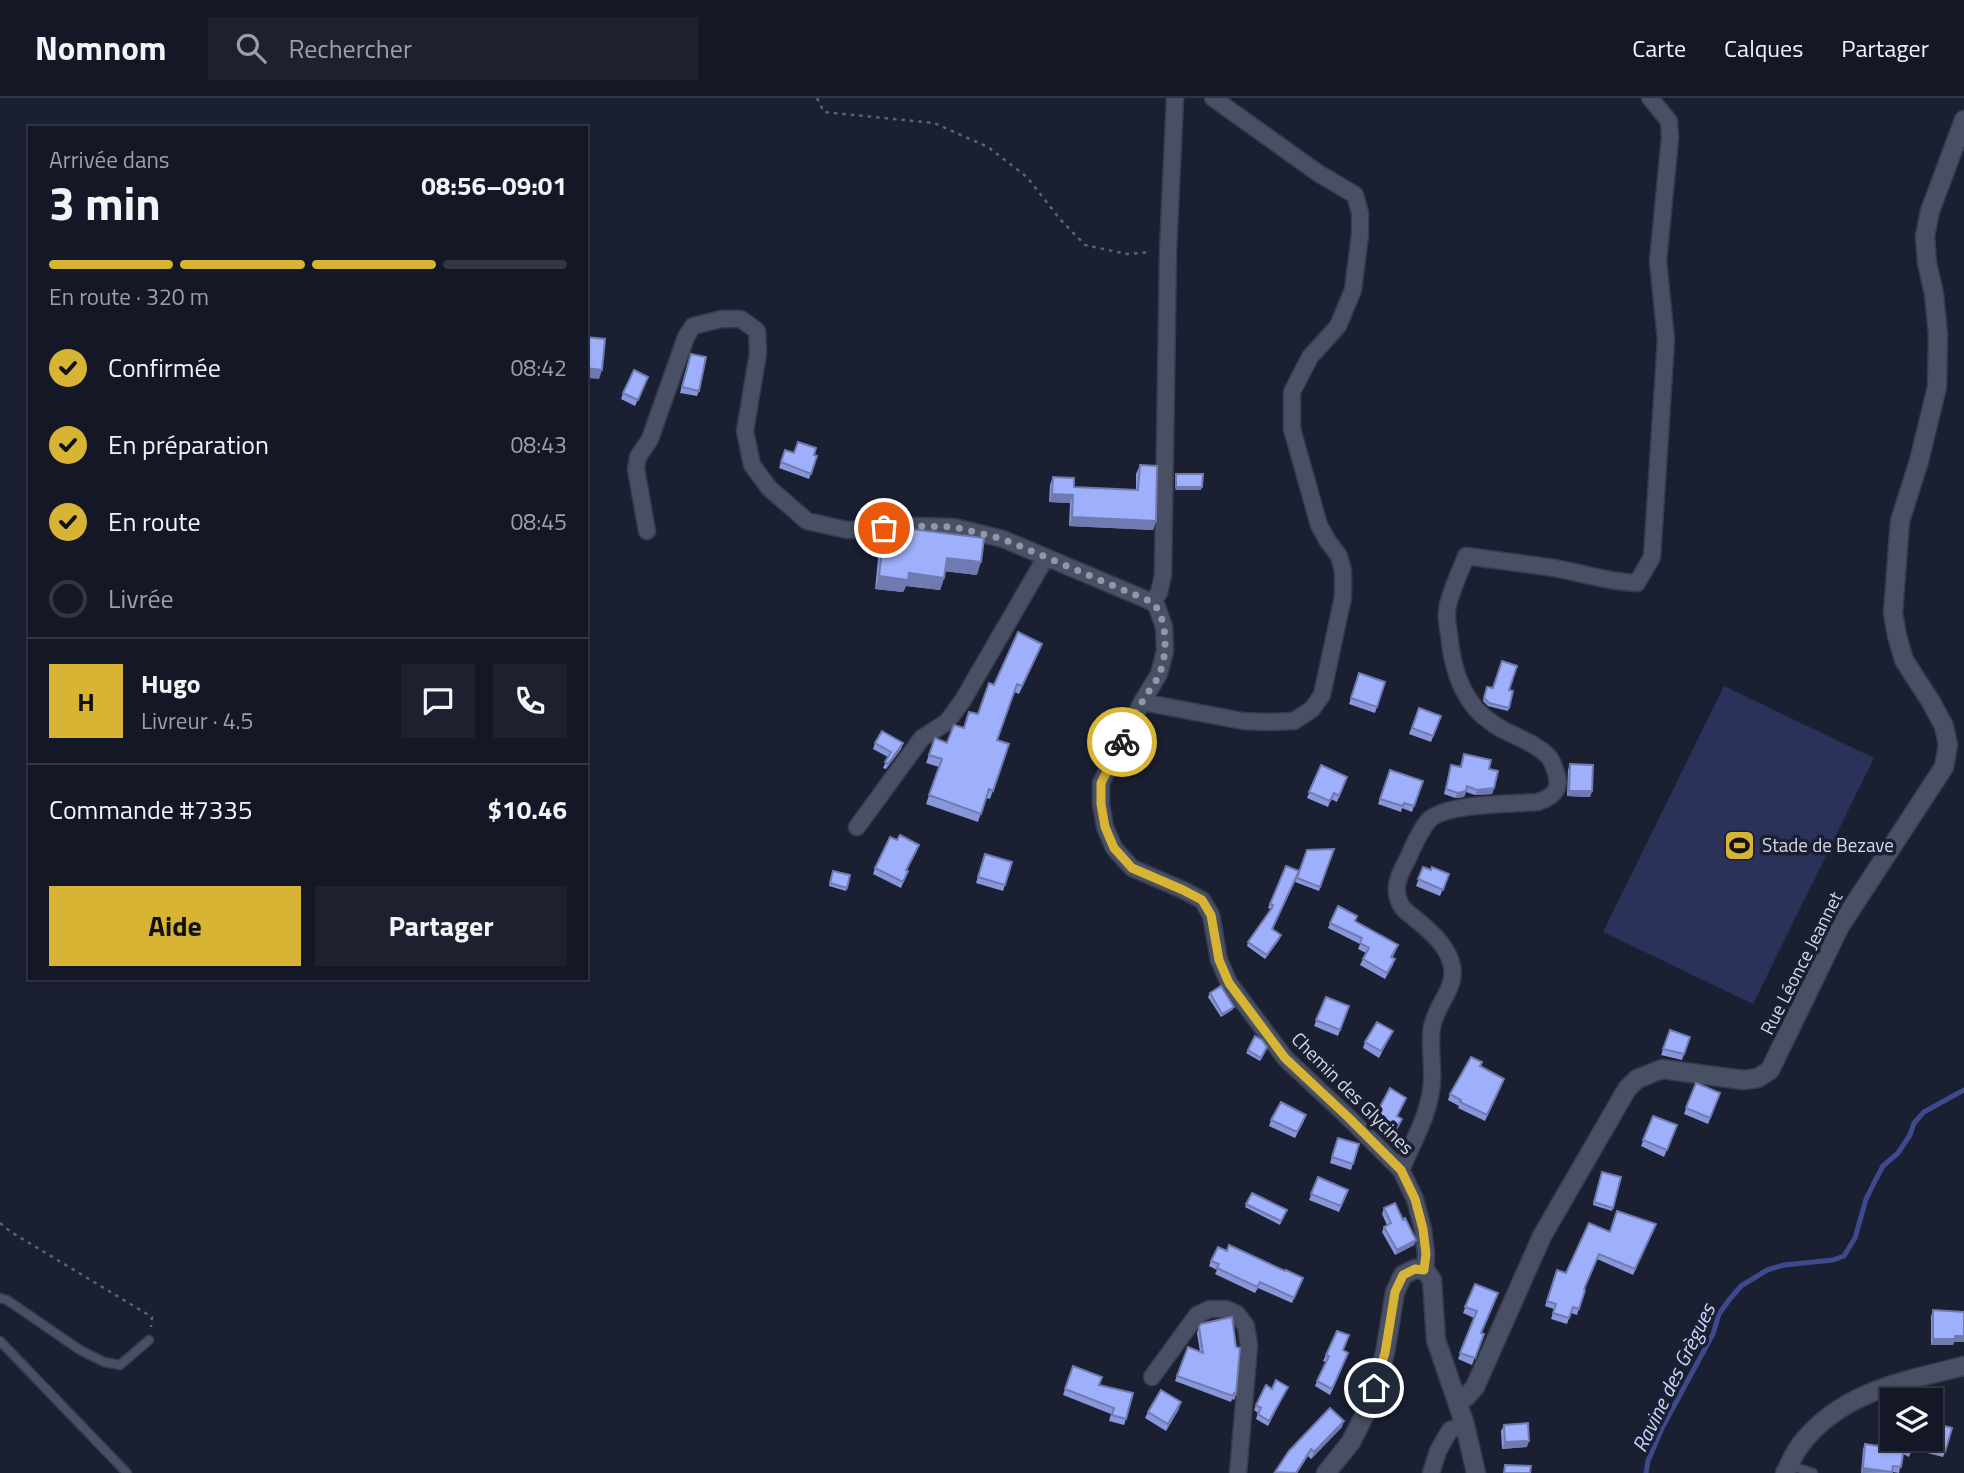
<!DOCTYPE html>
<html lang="fr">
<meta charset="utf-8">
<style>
body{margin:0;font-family:"Titillium Web",sans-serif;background:#1d202e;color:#f1f3f6;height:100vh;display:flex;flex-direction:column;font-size:26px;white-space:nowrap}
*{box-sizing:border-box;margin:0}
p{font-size:23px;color:#9d9fa7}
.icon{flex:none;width:38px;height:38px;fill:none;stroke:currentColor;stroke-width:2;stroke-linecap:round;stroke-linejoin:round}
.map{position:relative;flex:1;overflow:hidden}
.drawer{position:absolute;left:28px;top:28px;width:560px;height:854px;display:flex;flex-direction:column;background:#141726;border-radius:0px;box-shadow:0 2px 5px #0004,0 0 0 2px #333643}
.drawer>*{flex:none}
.fabs{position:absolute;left:1880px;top:1290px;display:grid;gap:14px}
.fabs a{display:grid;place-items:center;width:63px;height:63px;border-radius:0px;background:#141726;box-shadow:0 2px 5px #0004,0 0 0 2px #333643;font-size:35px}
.pin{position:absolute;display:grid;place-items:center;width:60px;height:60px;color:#fff;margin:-30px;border:4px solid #fff;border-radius:50%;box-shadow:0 2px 7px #0007}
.courier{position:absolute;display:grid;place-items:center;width:70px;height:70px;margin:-35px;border:5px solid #d7b434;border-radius:50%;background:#fff;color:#222;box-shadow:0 2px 9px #0007}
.overview em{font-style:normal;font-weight:700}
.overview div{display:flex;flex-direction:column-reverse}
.overview{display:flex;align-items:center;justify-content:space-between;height:119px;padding:0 21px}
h1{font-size:46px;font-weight:700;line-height:52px}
.bar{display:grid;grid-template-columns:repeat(4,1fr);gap:10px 7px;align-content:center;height:84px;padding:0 21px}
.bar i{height:9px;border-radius:5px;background:#333643}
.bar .active{background:#d7b434}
.bar p{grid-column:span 4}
.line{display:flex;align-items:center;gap:18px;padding:0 21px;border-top:2px solid #333643}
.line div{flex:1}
.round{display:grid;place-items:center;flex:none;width:74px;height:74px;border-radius:0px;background:#1d202e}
ol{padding:0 21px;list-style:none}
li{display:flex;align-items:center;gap:21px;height:77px}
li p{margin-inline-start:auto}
li .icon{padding:7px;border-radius:50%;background:#d7b434;color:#111;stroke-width:4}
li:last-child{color:#9d9fa7}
li i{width:38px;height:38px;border:4px solid #333643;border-radius:50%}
.cta{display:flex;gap:14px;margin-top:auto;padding:14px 21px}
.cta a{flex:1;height:80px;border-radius:0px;background:#d7b434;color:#111;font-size:28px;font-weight:700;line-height:80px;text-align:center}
.cta a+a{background:#1d202e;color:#f1f3f6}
header{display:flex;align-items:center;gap:42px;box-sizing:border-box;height:98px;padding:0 35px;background:#141726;border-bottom:2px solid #333643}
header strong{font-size:33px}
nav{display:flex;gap:38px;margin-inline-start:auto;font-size:24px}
.search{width:490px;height:63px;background:#1d202e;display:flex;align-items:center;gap:18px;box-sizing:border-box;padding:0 24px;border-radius:0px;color:#9d9fa7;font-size:26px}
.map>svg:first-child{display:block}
.green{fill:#2a3259}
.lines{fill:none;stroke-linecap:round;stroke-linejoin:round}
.stream{stroke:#3e4a8d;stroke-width:5}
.lane-casing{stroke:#373a4a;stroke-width:11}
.street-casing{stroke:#373a4a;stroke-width:19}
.secondary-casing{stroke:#373a4a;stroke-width:21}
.path{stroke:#5e6273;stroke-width:2.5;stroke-dasharray:3.5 5;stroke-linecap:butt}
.lane{stroke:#494f64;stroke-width:8}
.street{stroke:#494f64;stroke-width:16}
.secondary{stroke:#494f64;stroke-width:18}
.wall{fill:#8897d9}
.shaded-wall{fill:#6f7bb0}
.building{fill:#9eb0fc;stroke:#6f7bb0;stroke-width:2}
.done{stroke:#9297a6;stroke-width:7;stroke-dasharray:0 12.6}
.route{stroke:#d7b434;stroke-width:9}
.labels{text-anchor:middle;stroke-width:7;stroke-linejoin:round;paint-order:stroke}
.poi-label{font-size:19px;fill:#d3d7e4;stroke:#1a1f32;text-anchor:start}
.street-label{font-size:19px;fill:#d3d7e4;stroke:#1a1f32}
.water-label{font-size:21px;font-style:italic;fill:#c8d3fb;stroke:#1a1f32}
</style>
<header>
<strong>Nomnom</strong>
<div class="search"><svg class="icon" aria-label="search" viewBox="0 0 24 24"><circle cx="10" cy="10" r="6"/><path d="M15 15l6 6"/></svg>Rechercher</div>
<nav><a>Carte</a><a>Calques</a><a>Partager</a></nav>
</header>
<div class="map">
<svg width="1964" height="1375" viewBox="0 0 1964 1375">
<rect width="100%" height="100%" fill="#1a1f32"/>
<!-- green -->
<path class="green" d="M1724,588L1874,660L1753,906L1603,834Z"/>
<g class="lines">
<!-- stream -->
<path class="stream" d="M1646,1375L1648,1363L1662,1330L1713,1236L1719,1216L1729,1202L1741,1188L1767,1172L1784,1167L1833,1162L1844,1158L1855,1140L1866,1101L1876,1081L1883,1068L1898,1055L1910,1037L1914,1025L1924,1014L1964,992"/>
<defs>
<path id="lane" d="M0,1200L7,1202L80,1252L104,1264L120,1267L149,1242
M0,1243L127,1375
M1789,1367L1813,1375"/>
<path id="street" d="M647,433L636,371L638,359L650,341L686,239L693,228L722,221H741L757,233L758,255L745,333L752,367L769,390L807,423L847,432L914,428L954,429L1003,441L1152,504L1157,509L1164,529L1165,553L1159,576L1142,604L1101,685V706L1105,729L1114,750L1132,770L1183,792L1202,802L1211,817L1219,862L1229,885L1285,960L1349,1020L1401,1072L1415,1101L1423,1131L1426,1156L1425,1172
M1152,504L1159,495L1163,477L1168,153L1175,0
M1142,604L1243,623L1269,624L1294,623L1312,611L1322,597L1343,499V473L1339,458L1327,442L1319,427L1292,331V294L1310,259L1338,228L1353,192L1360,137V115L1355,97L1318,75L1213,0
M857,729L922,640L947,624L963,602L1046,459
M1401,1072C1413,1043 1431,1014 1432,982C1433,965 1429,946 1432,929C1436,906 1459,888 1451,864C1446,847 1431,834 1418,823C1413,819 1406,814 1402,809C1392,793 1398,779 1406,764C1413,750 1419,733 1429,722C1446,705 1513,706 1538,704C1555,698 1562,690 1555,672C1553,666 1552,662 1548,658C1532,642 1510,638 1492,625C1462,605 1452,570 1449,536C1448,529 1446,521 1447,514C1447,501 1461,472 1466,458C1493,462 1520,465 1547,469C1578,473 1604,484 1637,485L1652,459L1666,242L1658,163L1670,40L1669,23L1650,0
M1152,1279L1197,1217L1210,1211H1226L1237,1216L1246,1228L1249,1248L1238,1375
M1431,1375L1438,1353L1450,1332L1465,1327"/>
<path id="secondary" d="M1457,1304L1466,1299L1475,1289L1542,1138L1627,991L1637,981L1662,971L1743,982L1758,980L1770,972L1840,828L1944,669L1948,647L1944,628L1931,604L1904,562L1897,538L1893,515L1900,423L1919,363L1937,289L1938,237L1934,196L1927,165L1925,138L1930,113L1964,22
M1326,1375L1351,1344L1369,1308L1385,1255L1395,1194L1403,1177L1415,1171L1425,1172L1432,1182L1436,1242L1465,1327L1476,1375
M1785,1375C1790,1366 1794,1355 1801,1346C1841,1294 1904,1283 1964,1268"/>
</defs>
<!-- lane casing -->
<use href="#lane" class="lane-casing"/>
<!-- street casing -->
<use href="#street" class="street-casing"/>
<!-- secondary casing -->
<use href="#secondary" class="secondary-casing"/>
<!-- path -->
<path class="path" d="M817,0L824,14L934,25L988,49L1027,79L1059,120L1085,147L1127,156L1151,154
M0,1125L11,1134L152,1219L151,1229"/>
<!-- lane -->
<use href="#lane" class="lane"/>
<!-- street -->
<use href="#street" class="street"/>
<!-- secondary -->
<use href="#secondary" class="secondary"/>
</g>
<!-- wall -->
<path class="wall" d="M689,261L699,293L697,298L680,295Z
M648,279L635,308L621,301L623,295Z
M785,352L794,355L817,358L809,381L779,370Z
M1140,367L1156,423L1153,432L1069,428L1070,405L1049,404L1050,387L1053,379L1074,389L1136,392V376Z
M885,428L977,477L945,473L944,480L940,492L906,488L903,494L875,491L880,441Z
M1042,546L1019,596L1014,594L997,642L1009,646L990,701L986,700L978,724L926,706L939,669L926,665L935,640L947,645L978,616L994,587Z
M1359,575L1385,584L1375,615L1349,606Z
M1487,589L1513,593L1508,613L1488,608L1483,603Z
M1419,610L1441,618L1431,644L1409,636Z
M875,645H903L901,651L886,671L883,670L888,659L873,651Z
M1464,656L1489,671L1494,690L1492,696L1475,697L1466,694L1464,699L1455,700L1444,696L1451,667L1460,669Z
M1570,666L1592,693L1590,699L1567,698L1568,672Z
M1321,667L1347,679L1337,704L1331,701L1328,709L1307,700Z
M1390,672L1423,683L1412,714L1402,710L1401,714L1378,706Z
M1334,751L1319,793L1295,784L1307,752Z
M917,753L907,772L908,773L901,790L873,776L875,770Z
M983,762L1005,787L1003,793L976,785Z
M1286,768L1273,832L1281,837L1279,842L1265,861L1247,848L1248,844L1271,811L1268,810Z
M1423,769L1431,772L1449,776L1440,798L1416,788Z
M833,773L850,777L846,793L829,788Z
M1355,823L1396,853L1392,860L1395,861L1393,867L1385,881L1360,867L1366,855L1358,851L1360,846L1328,830L1330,825Z
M1210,895L1234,909L1232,912L1221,919L1208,899Z
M1326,899L1349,908L1338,938L1314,928Z
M1670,932L1690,939L1682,962L1661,957Z
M1390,939L1379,960L1363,950L1365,944Z
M1267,949L1260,963L1246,955L1248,952Z
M1480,968L1502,987L1485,1023L1458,1010L1459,1008L1448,1002L1450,996Z
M1696,985L1720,995L1708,1026L1684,1016Z
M1406,1000L1397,1019L1400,1026L1392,1040L1371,1027L1373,1022Z
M1653,1018L1677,1027L1664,1059L1641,1048Z
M1271,1022L1304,1023L1295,1040L1269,1028Z
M1338,1040L1359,1046L1351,1072L1330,1065Z
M1602,1074L1621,1079L1612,1113L1593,1107Z
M1318,1079L1348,1092L1339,1114L1309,1102Z
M1252,1095L1287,1112L1280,1127L1245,1109Z
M1384,1110L1416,1142L1414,1147L1395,1157L1382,1134L1384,1129L1387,1127L1382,1116Z
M1654,1131L1633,1177L1597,1161L1584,1191L1585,1192L1577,1217L1571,1215L1567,1226L1551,1221L1554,1211L1545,1208L1557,1172L1566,1175L1610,1134Z
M1227,1153L1303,1180L1292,1205L1258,1190L1255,1195L1215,1176L1217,1172L1209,1168L1211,1163Z
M1475,1186L1482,1235L1484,1236L1472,1267L1458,1261L1474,1220L1463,1215Z
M1933,1212L1964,1214V1244H1954L1953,1247H1931V1218Z
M1199,1229L1236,1296L1234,1302L1232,1301L1231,1304L1175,1283L1188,1249L1200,1254L1197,1235Z
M1343,1252L1346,1261L1330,1297L1315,1288L1326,1264L1323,1263L1326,1257Z
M1073,1268L1099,1287L1126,1321L1124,1327L1109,1323L1111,1316L1063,1297Z
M1288,1289L1268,1328L1256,1321L1258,1315L1254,1312L1256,1307L1272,1291Z
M1179,1311L1166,1333L1145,1320L1148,1314Z
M1504,1327L1527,1349L1502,1351L1501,1333Z
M1342,1329L1311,1361L1308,1358L1297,1375H1275L1289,1353Z
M1930,1340L1945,1354L1943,1359L1919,1353V1354L1912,1352L1909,1359L1903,1356L1899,1375L1893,1374L1892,1375H1861L1863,1351L1865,1346L1878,1348Z"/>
<!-- shaded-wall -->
<path class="shaded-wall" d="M586,270L602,272L599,281L586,280Z
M1176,389H1202L1201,392H1175Z
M1052,396L1073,397L1070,405L1049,404Z
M1072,419L1156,423L1153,432L1069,428Z
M947,460L981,464L977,477L942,473Z
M909,475L944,480L940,492L906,488L903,494L875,491L879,478Z
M903,645L901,651L886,671L888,666Z
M1494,690L1492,696L1475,697L1477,692Z
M1466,693L1464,699L1455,700L1458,695Z
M1569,693H1592L1590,699L1567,698Z
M1281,837L1279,842L1265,861L1267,857Z
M1234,909L1232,912L1221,919L1222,916Z
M1416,1142L1414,1147L1395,1157L1397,1152Z
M1955,1238H1964V1244H1954L1953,1247H1931L1933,1241Z
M1181,1304L1179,1311L1166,1333L1168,1326Z
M1344,1323L1342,1329L1311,1361L1314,1354Z
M1529,1343L1527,1349L1502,1351L1505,1344Z
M1311,1351L1308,1358L1297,1375H1296Z
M1863,1370L1892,1374L1861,1375Z"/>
<!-- building -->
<path class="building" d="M586,239L605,241L602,272L586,270Z
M691,256L706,259L699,293L682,289Z
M634,272L648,279L638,302L623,295Z
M798,344L816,350L814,357L817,358L811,376L781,364L785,352L794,355Z
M1140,367L1157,368L1156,423L1072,419L1073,397L1052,396L1053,379L1074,380V389L1138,392Z
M1176,376H1203L1202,389H1176Z
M885,428L984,440L981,464L947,460L944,480L909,475L908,482L879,478Z
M1018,534L1042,546L1022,588L1017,586L997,642L1009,646L993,693L989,691L981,716L929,697L942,661L929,657L935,640L947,645L954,627L964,630L969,614L978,616L989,585L994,587Z
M1502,563L1517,568L1509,592L1513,593L1509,610L1489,605L1484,600L1487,589L1493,590Z
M1359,575L1385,584L1377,609L1351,600Z
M1419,610L1441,618L1433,638L1412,630Z
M882,633L903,645L888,666L885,664L891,654L875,645Z
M1464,656L1491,662L1489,671L1498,673L1494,690L1477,692L1467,688L1466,693L1458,695L1446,691L1451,667L1461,669Z
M1570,666L1593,667L1592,693H1569Z
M1321,667L1347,679L1339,698L1334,695L1330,703L1309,694Z
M1390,672L1423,683L1414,708L1404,705L1403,708L1380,701Z
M900,737L919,747L906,772L908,773L903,784L875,770L890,739L897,742Z
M1334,751L1320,789L1297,780L1307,752Z
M985,756L1012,764L1005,787L978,779Z
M1286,768L1299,773L1272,831L1281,837L1267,857L1248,844L1272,810L1273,807L1270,806Z
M1423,769L1431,772L1432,769L1449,776L1443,792L1418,781Z
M833,773L850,777L847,790L830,785Z
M1338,808L1357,818L1355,823L1398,847L1391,859L1395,861L1387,875L1363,861L1369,850L1360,845L1362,840L1330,825Z
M1221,888L1234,909L1222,916L1210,895Z
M1326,899L1349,908L1340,932L1316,922Z
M1377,924L1393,933L1381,953L1365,944Z
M1670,932L1690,939L1684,956L1663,951Z
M1255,938L1262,942L1267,949L1261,960L1248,952Z
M1471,959L1482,964L1480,968L1504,981L1487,1017L1460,1004L1461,1002L1450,996Z
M1696,985L1720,995L1710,1020L1686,1010Z
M1390,990L1406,1000L1397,1018L1402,1021L1394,1035L1373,1022Z
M1281,1004L1306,1017L1297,1034L1271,1022Z
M1653,1018L1677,1027L1667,1052L1643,1042Z
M1338,1040L1359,1046L1353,1066L1332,1059Z
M1602,1074L1621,1079L1613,1110L1594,1104Z
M1318,1079L1348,1092L1341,1108L1311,1096Z
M1252,1095L1287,1112L1281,1123L1246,1106Z
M1395,1105L1403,1122L1405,1120L1416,1142L1397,1152L1384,1129L1391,1125L1384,1110Z
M1617,1113L1656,1126L1635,1171L1599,1156L1584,1191L1585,1192L1579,1211L1573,1209L1569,1220L1553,1215L1556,1206L1547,1203L1557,1172L1566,1175L1589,1125L1610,1134Z
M1229,1147L1285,1173L1286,1172L1303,1180L1294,1200L1260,1184L1257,1189L1217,1170L1219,1166L1211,1163L1218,1149L1227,1153Z
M1475,1186L1498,1195L1481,1235L1484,1236L1475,1260L1460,1255L1477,1213L1465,1209Z
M1933,1212L1964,1214V1238H1955V1241H1933Z
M1232,1219L1236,1249L1240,1250L1236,1296L1234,1295L1233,1298L1177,1278L1188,1249L1203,1255L1199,1229L1201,1226Z
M1337,1233L1349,1237L1343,1252L1348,1255L1332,1291L1317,1283L1329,1258L1326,1257Z
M1073,1268L1102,1279L1099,1287L1133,1295L1126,1321L1112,1317L1114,1310L1065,1291Z
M1276,1282L1288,1289L1269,1323L1258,1316L1261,1310L1256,1307L1266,1287L1272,1291Z
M1161,1292L1181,1304L1168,1326L1148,1314Z
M1330,1310L1344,1323L1314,1354L1311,1351L1296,1375L1275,1374L1289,1353Z
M1885,1323L1892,1326V1340H1930V1324L1952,1330L1945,1354L1921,1347V1349L1914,1346L1911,1353L1904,1350L1901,1369L1893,1368L1892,1374L1863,1370L1865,1346L1878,1348Z
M1528,1325L1529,1343L1505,1344L1504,1327Z
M1505,1367L1531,1368L1530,1375H1504Z"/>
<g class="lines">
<!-- done -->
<path class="done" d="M884,430L914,428L954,429L1003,441L1152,504C1168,520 1168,556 1159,577C1155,586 1147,595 1142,604C1134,617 1128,631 1122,644"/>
<!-- route -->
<path class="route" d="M1122,644L1101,685V706L1105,729L1114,750L1132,770L1183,792L1202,802L1211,817L1219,862L1229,885L1285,960L1349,1020L1401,1072L1415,1101L1423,1131L1426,1156L1424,1172L1415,1171L1403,1177L1395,1194L1385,1255L1374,1290"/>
</g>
<!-- icons -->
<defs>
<symbol id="stadium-square" viewBox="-11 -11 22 22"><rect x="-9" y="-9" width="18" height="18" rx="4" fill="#d7b434" stroke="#1a1f32"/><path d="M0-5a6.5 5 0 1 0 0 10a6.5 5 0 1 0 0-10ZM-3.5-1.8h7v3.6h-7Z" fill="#111"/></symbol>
</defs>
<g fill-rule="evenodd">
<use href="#stadium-square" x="1722" y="730" width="35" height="35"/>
</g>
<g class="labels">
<!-- poi labels -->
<g class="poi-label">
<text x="1762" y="754">Stade de Bezave</text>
</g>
<!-- street labels -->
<g class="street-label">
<text transform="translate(1801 865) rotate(-63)" y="7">Rue Léonce Jeannet</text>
<text transform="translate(1353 995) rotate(45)" y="7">Chemin des Glycines</text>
</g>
<!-- water labels -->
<g class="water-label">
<text transform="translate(1674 1280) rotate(-64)" y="7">Ravine des Grègues</text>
</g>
</g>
</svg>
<div class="fabs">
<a><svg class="icon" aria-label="layers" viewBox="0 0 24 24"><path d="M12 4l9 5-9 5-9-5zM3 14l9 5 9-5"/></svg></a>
</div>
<div class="pin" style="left:884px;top:430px;background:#ea580c"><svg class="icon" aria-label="bag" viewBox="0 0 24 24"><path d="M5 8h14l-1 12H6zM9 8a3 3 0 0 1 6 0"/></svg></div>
<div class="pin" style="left:1374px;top:1290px;background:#1f2937"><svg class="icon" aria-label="home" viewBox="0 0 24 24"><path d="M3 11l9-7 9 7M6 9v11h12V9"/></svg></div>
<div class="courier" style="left:1122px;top:644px"><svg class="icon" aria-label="bike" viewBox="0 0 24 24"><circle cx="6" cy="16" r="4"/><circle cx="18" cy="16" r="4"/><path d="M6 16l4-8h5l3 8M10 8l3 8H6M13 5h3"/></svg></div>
<section class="drawer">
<div class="overview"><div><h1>3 min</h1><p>Arrivée dans</p></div><em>08:56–09:01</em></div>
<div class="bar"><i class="active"></i><i class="active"></i><i class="active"></i><i></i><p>En route · 320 m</p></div>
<ol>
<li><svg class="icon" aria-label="check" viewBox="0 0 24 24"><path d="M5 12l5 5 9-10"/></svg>Confirmée<p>08:42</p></li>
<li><svg class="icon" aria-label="check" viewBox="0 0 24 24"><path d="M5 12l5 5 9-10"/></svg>En préparation<p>08:43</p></li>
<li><svg class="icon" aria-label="check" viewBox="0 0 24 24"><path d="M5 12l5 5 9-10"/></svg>En route<p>08:45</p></li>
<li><i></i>Livrée</li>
</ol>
<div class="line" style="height:126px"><b class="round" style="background:#d7b434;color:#111">H</b><div><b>Hugo</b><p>Livreur · 4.5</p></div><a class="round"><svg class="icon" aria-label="chat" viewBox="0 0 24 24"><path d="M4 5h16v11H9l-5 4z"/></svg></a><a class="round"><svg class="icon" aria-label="phone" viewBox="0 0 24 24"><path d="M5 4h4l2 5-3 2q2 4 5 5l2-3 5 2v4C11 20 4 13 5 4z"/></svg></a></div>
<div class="line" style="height:91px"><div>Commande #7335</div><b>$10.46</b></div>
<div class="cta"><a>Aide</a><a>Partager</a></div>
</section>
</div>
